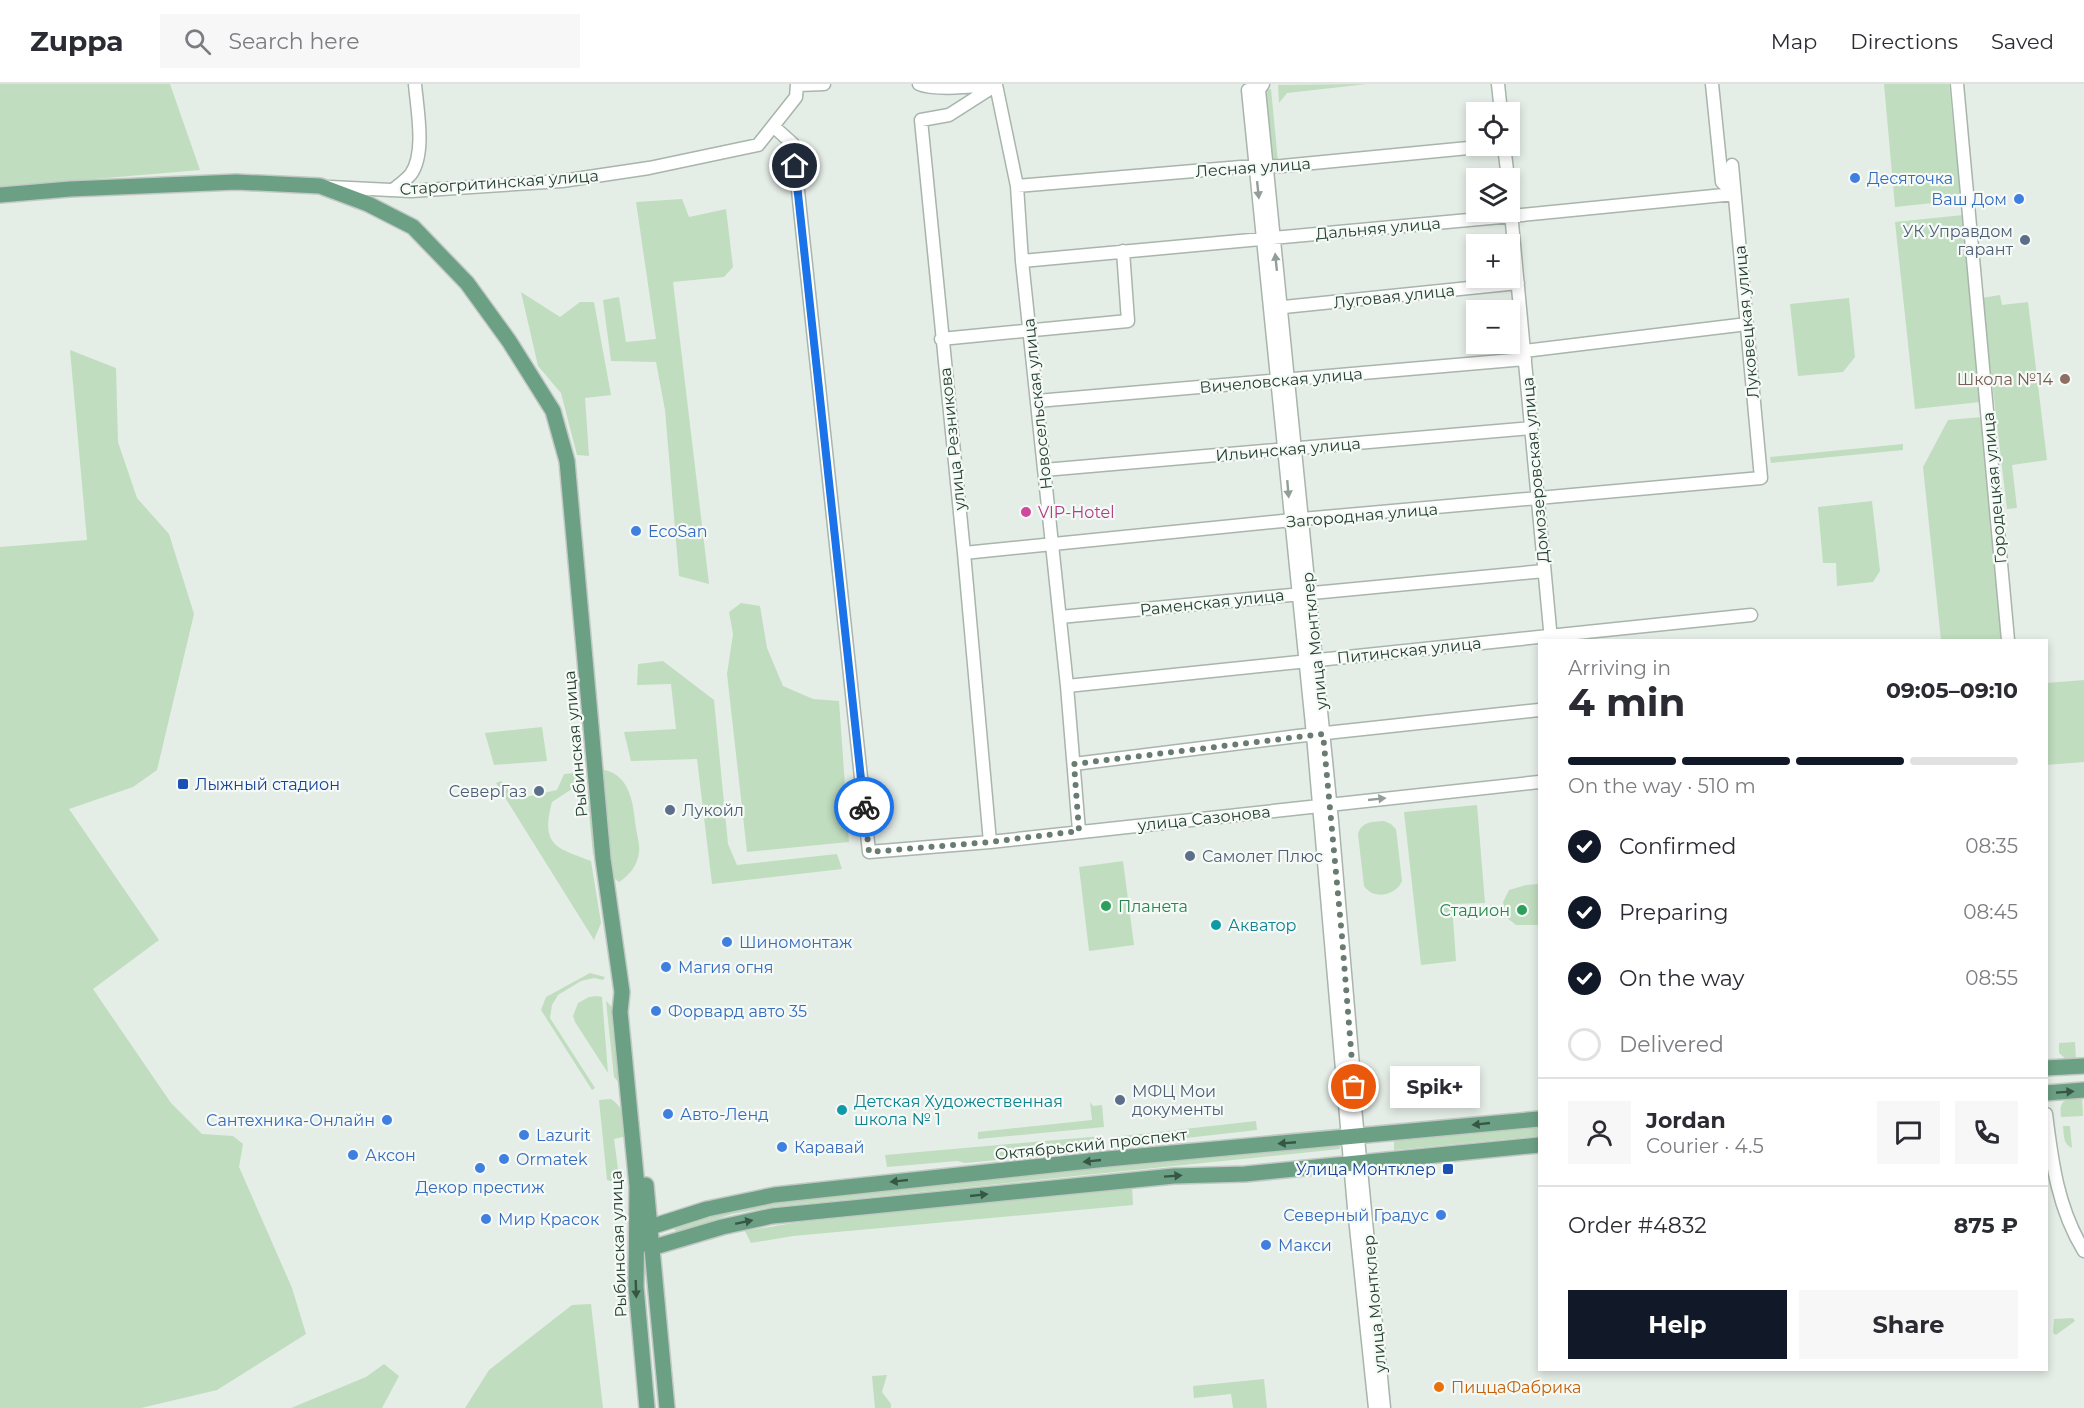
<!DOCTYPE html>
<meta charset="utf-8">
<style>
body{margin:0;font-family:Montserrat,sans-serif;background:#f7f7f7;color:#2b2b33;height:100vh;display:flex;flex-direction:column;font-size:22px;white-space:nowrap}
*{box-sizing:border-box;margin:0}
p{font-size:20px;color:#7c7c81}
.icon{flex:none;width:33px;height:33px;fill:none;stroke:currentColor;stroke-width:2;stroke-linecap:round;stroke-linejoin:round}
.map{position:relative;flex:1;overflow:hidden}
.side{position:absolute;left:1538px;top:555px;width:510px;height:732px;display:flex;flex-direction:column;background:#fff;border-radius:0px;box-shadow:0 3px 9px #0003}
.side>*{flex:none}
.fabs{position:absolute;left:1466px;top:18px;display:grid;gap:12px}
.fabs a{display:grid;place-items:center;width:54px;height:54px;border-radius:0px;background:#fff;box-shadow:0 3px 9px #0003;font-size:30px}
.pin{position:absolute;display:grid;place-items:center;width:51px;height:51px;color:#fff;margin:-26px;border:3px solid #fff;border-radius:50%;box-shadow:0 2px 6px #0007}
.courier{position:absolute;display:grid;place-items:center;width:60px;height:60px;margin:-30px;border:4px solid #1a73e8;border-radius:50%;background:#fff;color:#222;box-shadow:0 2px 8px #0007}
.bubble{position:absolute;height:42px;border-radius:0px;background:#fff;box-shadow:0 3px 9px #0003;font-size:20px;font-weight:700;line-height:42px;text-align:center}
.summary em{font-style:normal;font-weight:700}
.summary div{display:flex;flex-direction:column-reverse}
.summary{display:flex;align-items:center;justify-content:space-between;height:102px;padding:0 30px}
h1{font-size:39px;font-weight:700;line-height:45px}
.bar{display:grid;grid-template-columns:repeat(4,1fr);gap:9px 6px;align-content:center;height:72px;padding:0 30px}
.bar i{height:8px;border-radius:4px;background:#e1e1e2}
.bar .selected{background:#111827}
.bar p{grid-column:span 4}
.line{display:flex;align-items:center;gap:15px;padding:0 30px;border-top:2px solid #e1e1e2}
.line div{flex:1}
.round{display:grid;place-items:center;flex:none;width:63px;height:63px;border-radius:0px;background:#f7f7f7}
ol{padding:0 30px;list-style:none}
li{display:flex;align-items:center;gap:18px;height:66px}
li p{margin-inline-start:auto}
li .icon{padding:6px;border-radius:50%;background:#111827;color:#fff;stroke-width:4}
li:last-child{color:#7c7c81}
li i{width:33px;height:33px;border:3px solid #e1e1e2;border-radius:50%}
.button{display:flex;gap:12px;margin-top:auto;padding:12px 30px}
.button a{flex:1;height:69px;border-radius:0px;background:#111827;color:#fff;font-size:24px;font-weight:700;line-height:69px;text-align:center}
.button a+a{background:#f7f7f7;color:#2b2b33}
header{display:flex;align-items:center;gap:36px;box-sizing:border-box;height:84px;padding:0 30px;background:#fff;border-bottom:2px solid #e1e1e2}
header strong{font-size:28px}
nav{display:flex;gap:33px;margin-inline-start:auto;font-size:21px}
.search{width:420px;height:54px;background:#f7f7f7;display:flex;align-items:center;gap:15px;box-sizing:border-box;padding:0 21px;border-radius:0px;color:#7c7c81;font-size:22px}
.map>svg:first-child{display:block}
.green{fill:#c0ddbf}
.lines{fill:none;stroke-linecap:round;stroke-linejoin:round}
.minor-casing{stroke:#a8b5ac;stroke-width:15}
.major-casing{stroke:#c2c9c5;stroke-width:18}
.minor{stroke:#fff;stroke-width:12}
.major{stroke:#6ca084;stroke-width:15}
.oneway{fill:#929f98}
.oneway2{fill:#375745}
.done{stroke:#687c70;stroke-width:6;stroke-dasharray:0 10.8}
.route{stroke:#1a73e8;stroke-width:8}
.shop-dot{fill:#3f7fe0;stroke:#f6faf7;stroke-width:2}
.service-dot{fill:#5c6f8a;stroke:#f6faf7;stroke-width:2}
.education-dot{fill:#8d6e63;stroke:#f6faf7;stroke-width:2}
.hotel-dot{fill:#d1479c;stroke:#f6faf7;stroke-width:2}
.transit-dot{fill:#1a4fb4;stroke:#f6faf7;stroke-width:2}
.leisure-dot{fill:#2e9e5b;stroke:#f6faf7;stroke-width:2}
.culture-dot{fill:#0f9aa8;stroke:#f6faf7;stroke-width:2}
.food-dot{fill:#e8710a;stroke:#f6faf7;stroke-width:2}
.labels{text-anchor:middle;stroke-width:4.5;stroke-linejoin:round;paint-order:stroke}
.street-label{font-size:16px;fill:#253f30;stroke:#f6faf7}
.shop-label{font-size:16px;fill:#366cbe;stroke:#f6faf7;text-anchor:start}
.service-label{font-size:16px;fill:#4e5e75;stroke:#f6faf7;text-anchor:start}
.education-label{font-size:16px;fill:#785e54;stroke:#f6faf7;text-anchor:end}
.hotel-label{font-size:16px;fill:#b23c85;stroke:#f6faf7;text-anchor:start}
.transit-label{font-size:16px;fill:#164399;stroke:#f6faf7;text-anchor:start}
.leisure-label{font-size:16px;fill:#27864d;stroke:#f6faf7;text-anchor:start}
.culture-label{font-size:16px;fill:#0d838f;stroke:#f6faf7;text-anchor:start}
.food-label{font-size:16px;fill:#c56008;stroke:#f6faf7;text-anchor:start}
</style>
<header>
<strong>Zuppa</strong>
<div class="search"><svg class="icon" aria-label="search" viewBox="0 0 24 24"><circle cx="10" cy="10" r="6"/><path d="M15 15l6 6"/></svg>Search here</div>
<nav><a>Map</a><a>Directions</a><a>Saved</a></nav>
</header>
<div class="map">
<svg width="2084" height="1324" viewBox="0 0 2084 1324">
<rect width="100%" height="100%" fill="#e5ede7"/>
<!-- green -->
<path class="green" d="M0,0H170L200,86L0,103Z
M1367,0L1287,9L1279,19L1278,1Z
M1884,0H1949L1961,116L1895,123Z
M1271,5L1278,78L1270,76L1263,6Z
M682,115L689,133L726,125L733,183L724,193L673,198L709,500L679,492L665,326L656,278L611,277L603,216L619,213L626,258L656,255L636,118Z
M1963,131L1980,318L1915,325L1895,138Z
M521,208L560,233L580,218H594L611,311L585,314L589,372L577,371L561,309L538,282Z
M2000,211L2002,221L2028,218L2047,376L2012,381L2017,424L2007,425L1982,214Z
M1849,214L1855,273L1843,288L1798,292L1790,220Z
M70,266L116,284L118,358L137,414L169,450L194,530L157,686L133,703L69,725L159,856L93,905L171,1019L202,1050L233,1052L243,1060L239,1083L292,1204L306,1250L217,1306L141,1324H0V463L87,456Z
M1982,333L2002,556H1941L1923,383L1948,336Z
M1903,360V366L1771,379L1770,373Z
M1872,417L1880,487L1873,498L1837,502L1836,479H1823L1818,423Z
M741,519L760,522L767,564L783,602L813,615L839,617L849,758L747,768L727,590L733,550L729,528Z
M663,577L714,616L728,760L737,781L837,770L842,785L712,800L697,675L631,677L624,648L676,645L671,600L637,601L638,580Z
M2084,596V678L2046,681V599Z
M542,643L547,677L494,681L485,649Z
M605,686C632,693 633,722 636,744C637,752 640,760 639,768C638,781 629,792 619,798L611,792L601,688Z
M575,689L579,692L578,701L552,718C540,762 557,764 591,777L601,839L594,856L496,699L501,697L521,714L557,706L564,690Z
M593,704L599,773L593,771L587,709Z
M1477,721L1485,819L1452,820L1456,877L1421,881L1404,728Z
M1384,737L1391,740L1396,745L1402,797C1396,812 1373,816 1364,802L1358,750C1362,737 1372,738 1384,737Z
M1123,777L1134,861L1089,867L1079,783Z
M1539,800V841H1516L1507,834L1503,818L1509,806L1526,801Z
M590,889L605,893L603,896L594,894L581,897L558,911L552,921L550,934L595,1004L592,1006L541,926L546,913Z
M597,912L602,913L608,989L575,938L573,932L578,919L589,913Z
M606,917L614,925L621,1001L614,993Z
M2075,958L2076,975L2067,976L2059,969V959Z
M2082,1013L2083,1032L2061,1033C2059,1015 2065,1015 2082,1013Z
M611,1015C624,1024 629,1037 623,1053L614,1055L620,1100L607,1096L599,1016Z
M1090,1018L1093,1022L1102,1021L1104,1043L978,1055V1048L1092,1036Z
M1256,1037L1257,1046L1115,1062L1113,1053Z
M1539,1042V1052L1394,1066V1057Z
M2063,1042H2070L2072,1064C2063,1060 2064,1052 2063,1042Z
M1102,1052L1103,1066L965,1079L957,1077L887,1083L885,1071Z
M1339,1058L1340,1065L772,1123L732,1130L678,1148L674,1145L675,1140L773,1114Z
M1132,1103L1133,1121L793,1152L751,1159L745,1147L793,1139Z
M591,1220L603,1324H465L489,1286L572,1221Z
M2073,1234L2075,1237L2056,1251L2053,1249L2054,1235Z
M384,1280L399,1292L382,1324H291L366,1293Z
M887,1291L882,1308L891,1320V1324H875L872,1292Z
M1264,1295L1267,1324H1233L1231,1310L1194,1314L1193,1302Z"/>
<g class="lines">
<defs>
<path id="minor" d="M919,0C935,7 977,2 996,1
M1263,0L1259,6H1248L1313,651L1354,1124L1375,1324
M1498,0L1501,28
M1712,0L1722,98L1734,110
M1957,0L2008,556
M798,1L824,0
M1259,6L1332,737L1353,982L1355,1023L1384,1324
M773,42L793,60L869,768L990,758L1539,698
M1504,62L1508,94
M1017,102L1241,83L1282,82L1489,62
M330,103L411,107L562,97L649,84L758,61L796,13L797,0
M393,106C399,101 406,96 411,90C426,69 417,25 415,0
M1509,107L1551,556
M1022,177L1512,132L1734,110
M1274,224L1518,199
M941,255L1128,237L1123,167
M1524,267L1739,241
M1037,317L1525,275
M1044,386L1531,344
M964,469L1302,435L1761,394L1732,81
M1060,533L1544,487
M1067,602L1751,531
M1074,680L1298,652L1539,626
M990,758L964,469L921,36L949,31L996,1L1017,102L1022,177L1067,602L1079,747
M2046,1030C2052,1079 2058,1125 2084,1167"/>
<path id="major" d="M0,111L70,105L236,98L320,102L368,120L413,143L467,199L509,257L553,327L567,377L603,775L622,908L620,928L637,1102L636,1203L647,1324
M2046,984L2084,982
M2046,1009L2084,1006
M646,1101L667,1324
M638,1147L651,1164L722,1143L772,1132L1174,1092L1245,1090L1539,1061
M638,1147L707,1125L774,1111L1107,1075L1539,1035"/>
</defs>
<!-- minor casing -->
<use href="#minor" class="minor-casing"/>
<!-- major casing -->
<use href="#major" class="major-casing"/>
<!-- minor -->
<use href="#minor" class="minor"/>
<!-- major -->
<use href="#major" class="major"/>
</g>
<!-- one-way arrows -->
<defs><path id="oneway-solid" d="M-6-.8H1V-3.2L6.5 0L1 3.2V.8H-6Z" transform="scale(1.5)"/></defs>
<g class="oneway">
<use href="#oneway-solid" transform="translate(1258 106) rotate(84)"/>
<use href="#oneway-solid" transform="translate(1276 178) rotate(-96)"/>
<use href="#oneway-solid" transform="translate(1288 405) rotate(85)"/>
<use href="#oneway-solid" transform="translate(1377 715) rotate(-6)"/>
</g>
<g class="oneway2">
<use href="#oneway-solid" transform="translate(2065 1008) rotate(-4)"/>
<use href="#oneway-solid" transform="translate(1481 1040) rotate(174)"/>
<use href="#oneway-solid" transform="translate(1287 1059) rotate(175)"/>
<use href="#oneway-solid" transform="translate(1092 1077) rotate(174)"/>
<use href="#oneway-solid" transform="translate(1173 1092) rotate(-4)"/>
<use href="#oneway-solid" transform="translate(899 1097) rotate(174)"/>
<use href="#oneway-solid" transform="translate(979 1111) rotate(-6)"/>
<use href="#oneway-solid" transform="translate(744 1138) rotate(-12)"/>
<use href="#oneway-solid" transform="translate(636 1205) rotate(88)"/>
</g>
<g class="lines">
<!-- done -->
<path class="done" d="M864,723L869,768L990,758L1079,747L1074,680L1323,650L1342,853L1354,1003"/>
<!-- route -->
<path class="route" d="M795,82L864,723"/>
</g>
<!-- markers -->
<g class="shop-dot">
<circle cx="1855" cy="94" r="6"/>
<circle cx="2019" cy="115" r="6"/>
<circle cx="636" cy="447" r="6"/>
<circle cx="727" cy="858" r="6"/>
<circle cx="666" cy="883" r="6"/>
<circle cx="656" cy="927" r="6"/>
<circle cx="668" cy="1030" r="6"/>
<circle cx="387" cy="1036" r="6"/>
<circle cx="524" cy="1051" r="6"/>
<circle cx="782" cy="1063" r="6"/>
<circle cx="353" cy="1071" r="6"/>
<circle cx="504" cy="1075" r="6"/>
<circle cx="480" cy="1084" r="6"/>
<circle cx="1441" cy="1131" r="6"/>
<circle cx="486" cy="1135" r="6"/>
<circle cx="1266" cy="1161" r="6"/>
</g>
<g class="service-dot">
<circle cx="2025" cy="156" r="6"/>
<circle cx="539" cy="707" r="6"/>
<circle cx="670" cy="726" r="6"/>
<circle cx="1190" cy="772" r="6"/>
<circle cx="1120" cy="1016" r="6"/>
</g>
<circle class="education-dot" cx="2065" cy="295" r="6"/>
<circle class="hotel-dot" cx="1026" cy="428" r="6"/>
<g class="transit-dot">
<rect x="177" y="694" width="12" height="12" rx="3"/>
<rect x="1442" y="1079" width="12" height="12" rx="3"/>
</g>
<g class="leisure-dot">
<circle cx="1106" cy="822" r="6"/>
<circle cx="1522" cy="826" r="6"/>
</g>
<g class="culture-dot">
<circle cx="1216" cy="841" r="6"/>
<circle cx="842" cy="1026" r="6"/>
</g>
<circle class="food-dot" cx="1439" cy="1303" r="6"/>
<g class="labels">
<!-- street labels -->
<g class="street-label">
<text transform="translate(1253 83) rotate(-4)" y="6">Лесная улица</text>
<text transform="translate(499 98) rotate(-4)" y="6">Старогритинская улица</text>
<text transform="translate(1378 144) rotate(-5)" y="6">Дальняя улица</text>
<text transform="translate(1394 212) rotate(-6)" y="6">Луговая улица</text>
<text transform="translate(1746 238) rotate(-95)" y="6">Луковецкая улица</text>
<text transform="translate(1281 296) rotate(-5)" y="6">Вичеловская улица</text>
<text transform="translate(1037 320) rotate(-96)" y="6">Новосельская улица</text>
<text transform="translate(952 355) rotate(-96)" y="6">улица Резникова</text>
<text transform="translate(1288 365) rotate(-5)" y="6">Ильинская улица</text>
<text transform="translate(1535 386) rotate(-95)" y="6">Домозеровская улица</text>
<text transform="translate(1994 404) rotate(-95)" y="6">Городецкая улица</text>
<text transform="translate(1362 431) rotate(-5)" y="6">Загородная улица</text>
<text transform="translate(1212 518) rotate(-6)" y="6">Раменская улица</text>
<text transform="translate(1314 557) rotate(-96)" y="6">улица Монтклер</text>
<text transform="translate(1409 566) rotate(-6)" y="6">Питинская улица</text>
<text transform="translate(575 660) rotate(-95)" y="6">Рыбинская улица</text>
<text transform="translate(1204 734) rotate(-6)" y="6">улица Сазонова</text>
<text transform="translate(1091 1060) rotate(-6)" y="6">Октябрьский проспект</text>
<text transform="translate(618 1160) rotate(-92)" y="6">Рыбинская улица</text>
<text transform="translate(1374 1220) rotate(-95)" y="6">улица Монтклер</text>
</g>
<!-- shop labels -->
<g class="shop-label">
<text x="1867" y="100">Десяточка</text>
<text x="2007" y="121" text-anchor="end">Ваш Дом</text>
<text x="648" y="453">EcoSan</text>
<text x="739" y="864">Шиномонтаж</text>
<text x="678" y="889">Магия огня</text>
<text x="668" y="933">Форвард авто 35</text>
<text x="680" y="1036">Авто-Ленд</text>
<text x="375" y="1042" text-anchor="end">Сантехника-Онлайн</text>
<text x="536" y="1057">Lazurit</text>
<text x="794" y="1069">Каравай</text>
<text x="365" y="1077">Аксон</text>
<text x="516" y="1081">Ormatek</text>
<text x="480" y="1109" text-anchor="middle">Декор престиж</text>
<text x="1429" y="1137" text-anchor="end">Северный Градус</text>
<text x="498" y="1141">Мир Красок</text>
<text x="1278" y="1167">Макси</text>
</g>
<!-- service labels -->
<g class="service-label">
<text x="2013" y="153" text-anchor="end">УК Управдом<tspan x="2013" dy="18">гарант</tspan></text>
<text x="527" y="713" text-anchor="end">СеверГаз</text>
<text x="682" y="732">Лукойл</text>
<text x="1202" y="778">Самолет Плюс</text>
<text x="1132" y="1013">МФЦ Мои<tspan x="1132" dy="18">документы</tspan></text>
</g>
<!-- education labels -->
<g class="education-label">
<text x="2053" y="301">Школа №14</text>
</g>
<!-- hotel labels -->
<g class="hotel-label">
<text x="1038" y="434">VIP-Hotel</text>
</g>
<!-- transit labels -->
<g class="transit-label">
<text x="195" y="706">Лыжный стадион</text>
<text x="1436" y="1091" text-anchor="end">Улица Монтклер</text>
</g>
<!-- leisure labels -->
<g class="leisure-label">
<text x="1118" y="828">Планета</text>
<text x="1510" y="832" text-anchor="end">Стадион</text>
</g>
<!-- culture labels -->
<g class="culture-label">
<text x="1228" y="847">Акватор</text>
<text x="854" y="1023">Детская Художественная<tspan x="854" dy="18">школа № 1</tspan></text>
</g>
<!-- food labels -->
<g class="food-label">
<text x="1451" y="1309">ПиццаФабрика</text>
</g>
</g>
</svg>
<div class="fabs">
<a><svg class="icon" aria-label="locate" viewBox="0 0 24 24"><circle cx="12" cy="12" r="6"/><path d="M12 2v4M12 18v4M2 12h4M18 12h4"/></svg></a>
<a><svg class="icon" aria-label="layers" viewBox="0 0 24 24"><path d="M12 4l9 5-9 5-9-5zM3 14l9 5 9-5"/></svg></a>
<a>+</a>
<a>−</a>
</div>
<div class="pin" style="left:1354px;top:1003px;background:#ea580c"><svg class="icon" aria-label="bag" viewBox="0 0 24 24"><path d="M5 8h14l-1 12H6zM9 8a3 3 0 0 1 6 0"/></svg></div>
<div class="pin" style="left:795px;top:82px;background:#1f2937"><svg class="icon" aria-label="home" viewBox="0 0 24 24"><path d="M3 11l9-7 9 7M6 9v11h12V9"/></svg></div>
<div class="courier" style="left:864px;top:723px"><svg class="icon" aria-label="bike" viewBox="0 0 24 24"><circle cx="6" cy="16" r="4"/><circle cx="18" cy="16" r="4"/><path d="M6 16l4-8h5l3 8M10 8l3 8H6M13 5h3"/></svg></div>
<div class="bubble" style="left:1390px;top:982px;width:90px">Spik+</div>
<section class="side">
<div class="summary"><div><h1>4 min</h1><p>Arriving in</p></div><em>09:05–09:10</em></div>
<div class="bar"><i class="selected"></i><i class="selected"></i><i class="selected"></i><i></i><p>On the way · 510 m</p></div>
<ol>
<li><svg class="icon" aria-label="check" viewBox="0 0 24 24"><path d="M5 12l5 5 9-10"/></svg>Confirmed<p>08:35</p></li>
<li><svg class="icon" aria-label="check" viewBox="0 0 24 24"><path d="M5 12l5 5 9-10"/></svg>Preparing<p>08:45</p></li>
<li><svg class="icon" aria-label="check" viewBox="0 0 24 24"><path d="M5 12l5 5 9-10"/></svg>On the way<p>08:55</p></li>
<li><i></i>Delivered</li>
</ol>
<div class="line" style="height:108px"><a class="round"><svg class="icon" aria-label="person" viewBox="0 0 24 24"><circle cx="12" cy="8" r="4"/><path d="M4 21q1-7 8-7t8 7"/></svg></a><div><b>Jordan</b><p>Courier · 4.5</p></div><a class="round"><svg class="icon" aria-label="chat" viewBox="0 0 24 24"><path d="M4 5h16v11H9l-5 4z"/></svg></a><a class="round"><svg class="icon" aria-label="phone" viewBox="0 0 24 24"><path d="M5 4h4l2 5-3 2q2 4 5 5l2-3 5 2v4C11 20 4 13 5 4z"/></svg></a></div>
<div class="line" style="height:78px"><div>Order #4832</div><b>875 ₽</b></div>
<div class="button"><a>Help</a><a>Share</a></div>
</section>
</div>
